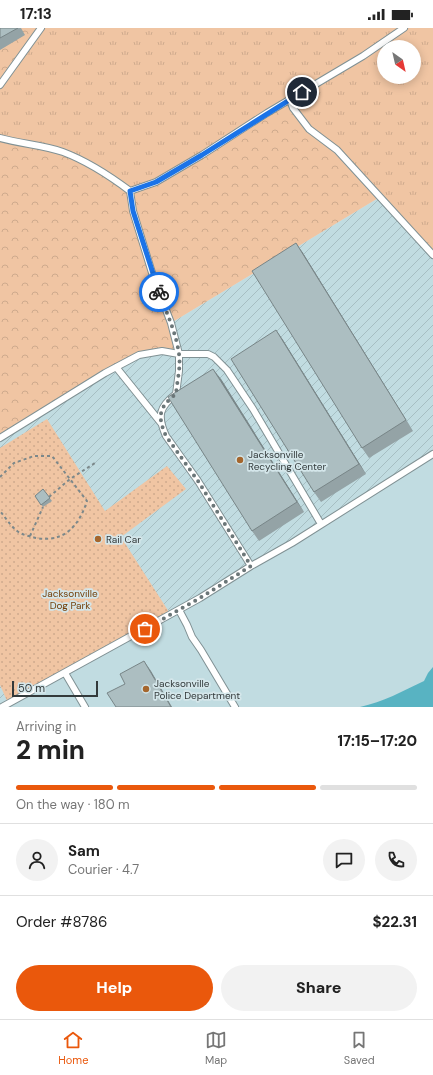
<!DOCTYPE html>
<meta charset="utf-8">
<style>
body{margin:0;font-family:"DM Sans",sans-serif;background:#f2f2f2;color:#222;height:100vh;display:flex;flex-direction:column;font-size:15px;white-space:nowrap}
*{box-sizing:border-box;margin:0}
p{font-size:13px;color:#767676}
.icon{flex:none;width:22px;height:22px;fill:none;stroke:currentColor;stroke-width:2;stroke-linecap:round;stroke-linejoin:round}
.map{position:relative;height:679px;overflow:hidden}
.panel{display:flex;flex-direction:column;background:#fff;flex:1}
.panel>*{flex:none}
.needle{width:26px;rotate:146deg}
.buttons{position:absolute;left:377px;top:12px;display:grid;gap:8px}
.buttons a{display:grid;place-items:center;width:44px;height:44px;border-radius:50%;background:#fff;box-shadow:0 2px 10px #0003;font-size:20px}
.scale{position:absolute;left:12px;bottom:10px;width:86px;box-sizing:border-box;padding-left:4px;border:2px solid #333a3b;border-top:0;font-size:11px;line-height:14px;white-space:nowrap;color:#333a3b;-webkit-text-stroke:3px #d4e6ea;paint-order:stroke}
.pin{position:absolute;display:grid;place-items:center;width:34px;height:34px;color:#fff;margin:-17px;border:2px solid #fff;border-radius:50%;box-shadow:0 1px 4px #0007}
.courier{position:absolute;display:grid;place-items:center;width:40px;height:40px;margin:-20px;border:3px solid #1a73e8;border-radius:50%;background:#fff;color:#222;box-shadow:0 1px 5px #0007}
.head em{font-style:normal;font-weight:800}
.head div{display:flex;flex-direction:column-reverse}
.head{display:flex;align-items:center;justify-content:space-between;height:68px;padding:0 16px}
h1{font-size:26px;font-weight:800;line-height:30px}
.bar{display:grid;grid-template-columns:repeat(4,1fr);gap:6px 4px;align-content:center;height:48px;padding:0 16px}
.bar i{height:5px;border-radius:3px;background:#e0e0e0}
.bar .current{background:#ea580c}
.bar p{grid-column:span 4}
.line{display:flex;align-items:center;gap:10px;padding:0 16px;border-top:1px solid #e0e0e0}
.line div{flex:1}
.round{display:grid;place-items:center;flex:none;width:42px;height:42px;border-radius:21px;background:#f2f2f2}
.action{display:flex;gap:8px;margin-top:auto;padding:8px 16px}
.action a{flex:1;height:46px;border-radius:24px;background:#ea580c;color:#fff;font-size:16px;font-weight:800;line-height:46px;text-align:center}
.action a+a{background:#f2f2f2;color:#222}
.status{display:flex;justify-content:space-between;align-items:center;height:28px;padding:0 20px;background:#fff;direction:ltr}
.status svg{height:11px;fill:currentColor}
.tabs{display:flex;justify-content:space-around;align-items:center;height:56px;border-top:1px solid #e0e0e0;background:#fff;font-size:11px;color:#767676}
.tabs a{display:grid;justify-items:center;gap:2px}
.tabs .current{color:#ea580c}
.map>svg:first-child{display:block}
.built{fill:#c1dce1}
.industrial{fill:url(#industrial-furrows)}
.grass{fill:url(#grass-tufts);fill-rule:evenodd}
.forest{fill:url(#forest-crowns)}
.park{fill:url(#park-dots)}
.water{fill:#58b3c2}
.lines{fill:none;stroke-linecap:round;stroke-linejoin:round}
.service-casing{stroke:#809194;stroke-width:8}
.path{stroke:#7c888a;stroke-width:2;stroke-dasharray:3 3;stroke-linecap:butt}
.service{stroke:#fff;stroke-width:6}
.wall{fill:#94a3a6}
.shaded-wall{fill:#788587}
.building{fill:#acbec1;stroke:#788587}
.done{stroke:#6b7678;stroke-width:4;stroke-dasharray:0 7.2}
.route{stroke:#1a73e8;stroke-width:5}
.poi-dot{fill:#a5662d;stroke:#d4e6ea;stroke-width:1.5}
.labels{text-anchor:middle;stroke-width:3.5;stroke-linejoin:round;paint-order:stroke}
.poi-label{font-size:10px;fill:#333a3b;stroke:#d4e6ea;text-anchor:start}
.park-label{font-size:10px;fill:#75410b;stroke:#d4e6ea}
</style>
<div class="status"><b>17:13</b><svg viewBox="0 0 49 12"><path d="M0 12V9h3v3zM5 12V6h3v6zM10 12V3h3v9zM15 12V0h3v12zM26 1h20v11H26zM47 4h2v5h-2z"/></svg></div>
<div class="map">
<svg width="433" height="679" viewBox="0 0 433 679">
<defs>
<pattern id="industrial-furrows" width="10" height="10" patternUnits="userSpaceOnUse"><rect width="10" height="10" fill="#c1dce1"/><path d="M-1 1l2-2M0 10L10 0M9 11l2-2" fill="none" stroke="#a6bec2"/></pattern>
<pattern id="grass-tufts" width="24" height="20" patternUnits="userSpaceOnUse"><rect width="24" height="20" fill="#f0c5a3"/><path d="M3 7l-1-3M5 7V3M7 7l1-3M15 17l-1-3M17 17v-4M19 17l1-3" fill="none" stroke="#ceaa8d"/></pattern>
<pattern id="forest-crowns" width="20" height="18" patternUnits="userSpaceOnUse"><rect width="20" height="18" fill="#f0c5a3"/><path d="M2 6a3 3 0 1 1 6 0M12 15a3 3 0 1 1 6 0" fill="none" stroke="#ceaa8d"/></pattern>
<pattern id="park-dots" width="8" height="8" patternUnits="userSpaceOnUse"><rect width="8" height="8" fill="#f0c5a3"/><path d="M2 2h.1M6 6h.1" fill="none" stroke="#ceaa8d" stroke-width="1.8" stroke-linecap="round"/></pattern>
</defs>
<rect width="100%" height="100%" fill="#d4e6ea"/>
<!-- built -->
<path class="built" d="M433,426V679H2Z"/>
<!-- industrial -->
<path class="industrial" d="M380,169L433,227V426L292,515L0,679V410L171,295Z"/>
<!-- grass -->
<path class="grass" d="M41,0H433V227L344,130L156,153L130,163L0,110V56ZM384,19H414V49H384Z"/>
<!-- forest -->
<path class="forest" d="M0,0H41L0,57Z
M290,72L303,94L337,122L380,169L171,295L179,326L162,323L139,327L0,410V110L63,124L130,163L156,153Z"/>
<!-- park -->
<path class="park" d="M47,391L105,483L167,438L186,461L121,509L169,584L8,675L0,657V420Z"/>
<!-- water -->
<path class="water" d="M433,639V679H360C383,674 403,663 424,653L428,645Z"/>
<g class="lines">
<defs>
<path id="service" d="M0,57L41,0
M290,72L293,80L309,101L337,122L433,227
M0,110C21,116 43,117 63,124C87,133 110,148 130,163L156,154L202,127L267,85L363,28L404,0
M130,163L133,183L153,248L171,295L179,326V343L176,366C159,379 157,388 166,408L198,453L251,538
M116,339L161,395
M0,410L105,345L139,327L162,323L179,326H208L214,329L227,342L253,381L321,496
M179,582L187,597L192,609L201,622L235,679
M65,645L85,679
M2,679L200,570L251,538L292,515L433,426"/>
</defs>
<!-- service casing -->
<use href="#service" class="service-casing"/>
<!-- path -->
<path class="path" d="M0,449L14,435L34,428H52L87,473C79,498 64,515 36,510C29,508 21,507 16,502C10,497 5,489 0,483
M49,469L70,451L95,435
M30,508L43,479"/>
<!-- service -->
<use href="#service" class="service"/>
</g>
<!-- wall -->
<path class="wall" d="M0,0H21L25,7L0,22Z
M296,215L303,225L413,403L369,430L362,420Z
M276,302L283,312L366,446L321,474L314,464Z
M221,351L304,484L259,513L252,503Z
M43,461L52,473L43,479L35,468Z"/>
<!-- shaded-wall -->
<path class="shaded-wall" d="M296,215L303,225L413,403L406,392Z
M276,302L283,312L366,446L359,436Z
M213,341L221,351L304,484L297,474Z
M144,633L151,643L172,679H171Z"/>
<!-- building -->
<path class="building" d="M0,0H18L0,10Z
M296,215L406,392L362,420L252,243Z
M276,302L359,436L314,464L231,331Z
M213,341L297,474L252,503L168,369Z
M43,461L50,470L41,477L35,468Z
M144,633L171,679H116L107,665L125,656L120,646Z"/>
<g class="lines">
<!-- done -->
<path class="done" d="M145,601L200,570L251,538L198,453L166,408C157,388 159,379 176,366C177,353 181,339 179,326C176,304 166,284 159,264"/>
<!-- route -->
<path class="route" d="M159,264L133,183L130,163L156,154L202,127L302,64"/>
</g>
<!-- markers -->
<g class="poi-dot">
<circle cx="240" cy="432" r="4"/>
<circle cx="98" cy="511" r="4"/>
<circle cx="146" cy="661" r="4"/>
</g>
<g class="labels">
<!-- poi labels -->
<g class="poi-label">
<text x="248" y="430">Jacksonville<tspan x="248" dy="12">Recycling Center</tspan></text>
<text x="106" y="515">Rail Car</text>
<text x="154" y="659">Jacksonville<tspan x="154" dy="12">Police Department</tspan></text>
</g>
<!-- park labels -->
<g class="park-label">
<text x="70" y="569">Jacksonville<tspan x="70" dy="12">Dog Park</tspan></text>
</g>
</g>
</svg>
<div class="buttons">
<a><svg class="needle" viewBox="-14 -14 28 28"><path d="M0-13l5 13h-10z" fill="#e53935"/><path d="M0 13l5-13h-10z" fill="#767676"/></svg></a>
</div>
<div class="scale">50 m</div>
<div class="pin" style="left:145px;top:601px;background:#ea580c"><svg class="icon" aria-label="bag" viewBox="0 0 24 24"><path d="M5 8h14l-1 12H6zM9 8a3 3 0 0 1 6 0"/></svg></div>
<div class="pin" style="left:302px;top:64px;background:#1f2937"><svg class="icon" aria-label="home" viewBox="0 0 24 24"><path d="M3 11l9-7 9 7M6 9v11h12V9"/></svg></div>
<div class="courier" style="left:159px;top:264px"><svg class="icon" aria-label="bike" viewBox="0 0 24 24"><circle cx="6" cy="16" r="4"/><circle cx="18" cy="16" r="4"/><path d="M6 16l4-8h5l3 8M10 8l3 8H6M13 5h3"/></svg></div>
</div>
<section class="panel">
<div class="head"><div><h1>2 min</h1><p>Arriving in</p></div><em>17:15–17:20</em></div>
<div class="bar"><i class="current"></i><i class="current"></i><i class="current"></i><i></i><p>On the way · 180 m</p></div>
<div class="line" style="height:72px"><a class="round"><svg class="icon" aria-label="person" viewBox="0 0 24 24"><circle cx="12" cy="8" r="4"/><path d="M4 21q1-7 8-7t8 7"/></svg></a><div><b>Sam</b><p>Courier · 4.7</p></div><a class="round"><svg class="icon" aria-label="chat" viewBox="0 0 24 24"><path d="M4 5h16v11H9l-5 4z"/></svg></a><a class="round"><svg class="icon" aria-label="phone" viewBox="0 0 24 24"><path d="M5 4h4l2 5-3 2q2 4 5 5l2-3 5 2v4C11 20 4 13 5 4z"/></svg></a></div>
<div class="line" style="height:52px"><div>Order #8786</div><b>$22.31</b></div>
<div class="action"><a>Help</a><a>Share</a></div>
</section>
<nav class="tabs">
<a class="current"><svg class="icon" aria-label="home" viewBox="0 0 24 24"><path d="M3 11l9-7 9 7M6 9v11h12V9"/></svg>Home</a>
<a><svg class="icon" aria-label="map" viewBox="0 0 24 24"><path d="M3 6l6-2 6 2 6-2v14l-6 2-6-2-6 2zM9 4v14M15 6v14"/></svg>Map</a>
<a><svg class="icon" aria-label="saved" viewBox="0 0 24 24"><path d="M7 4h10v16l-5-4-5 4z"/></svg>Saved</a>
</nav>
